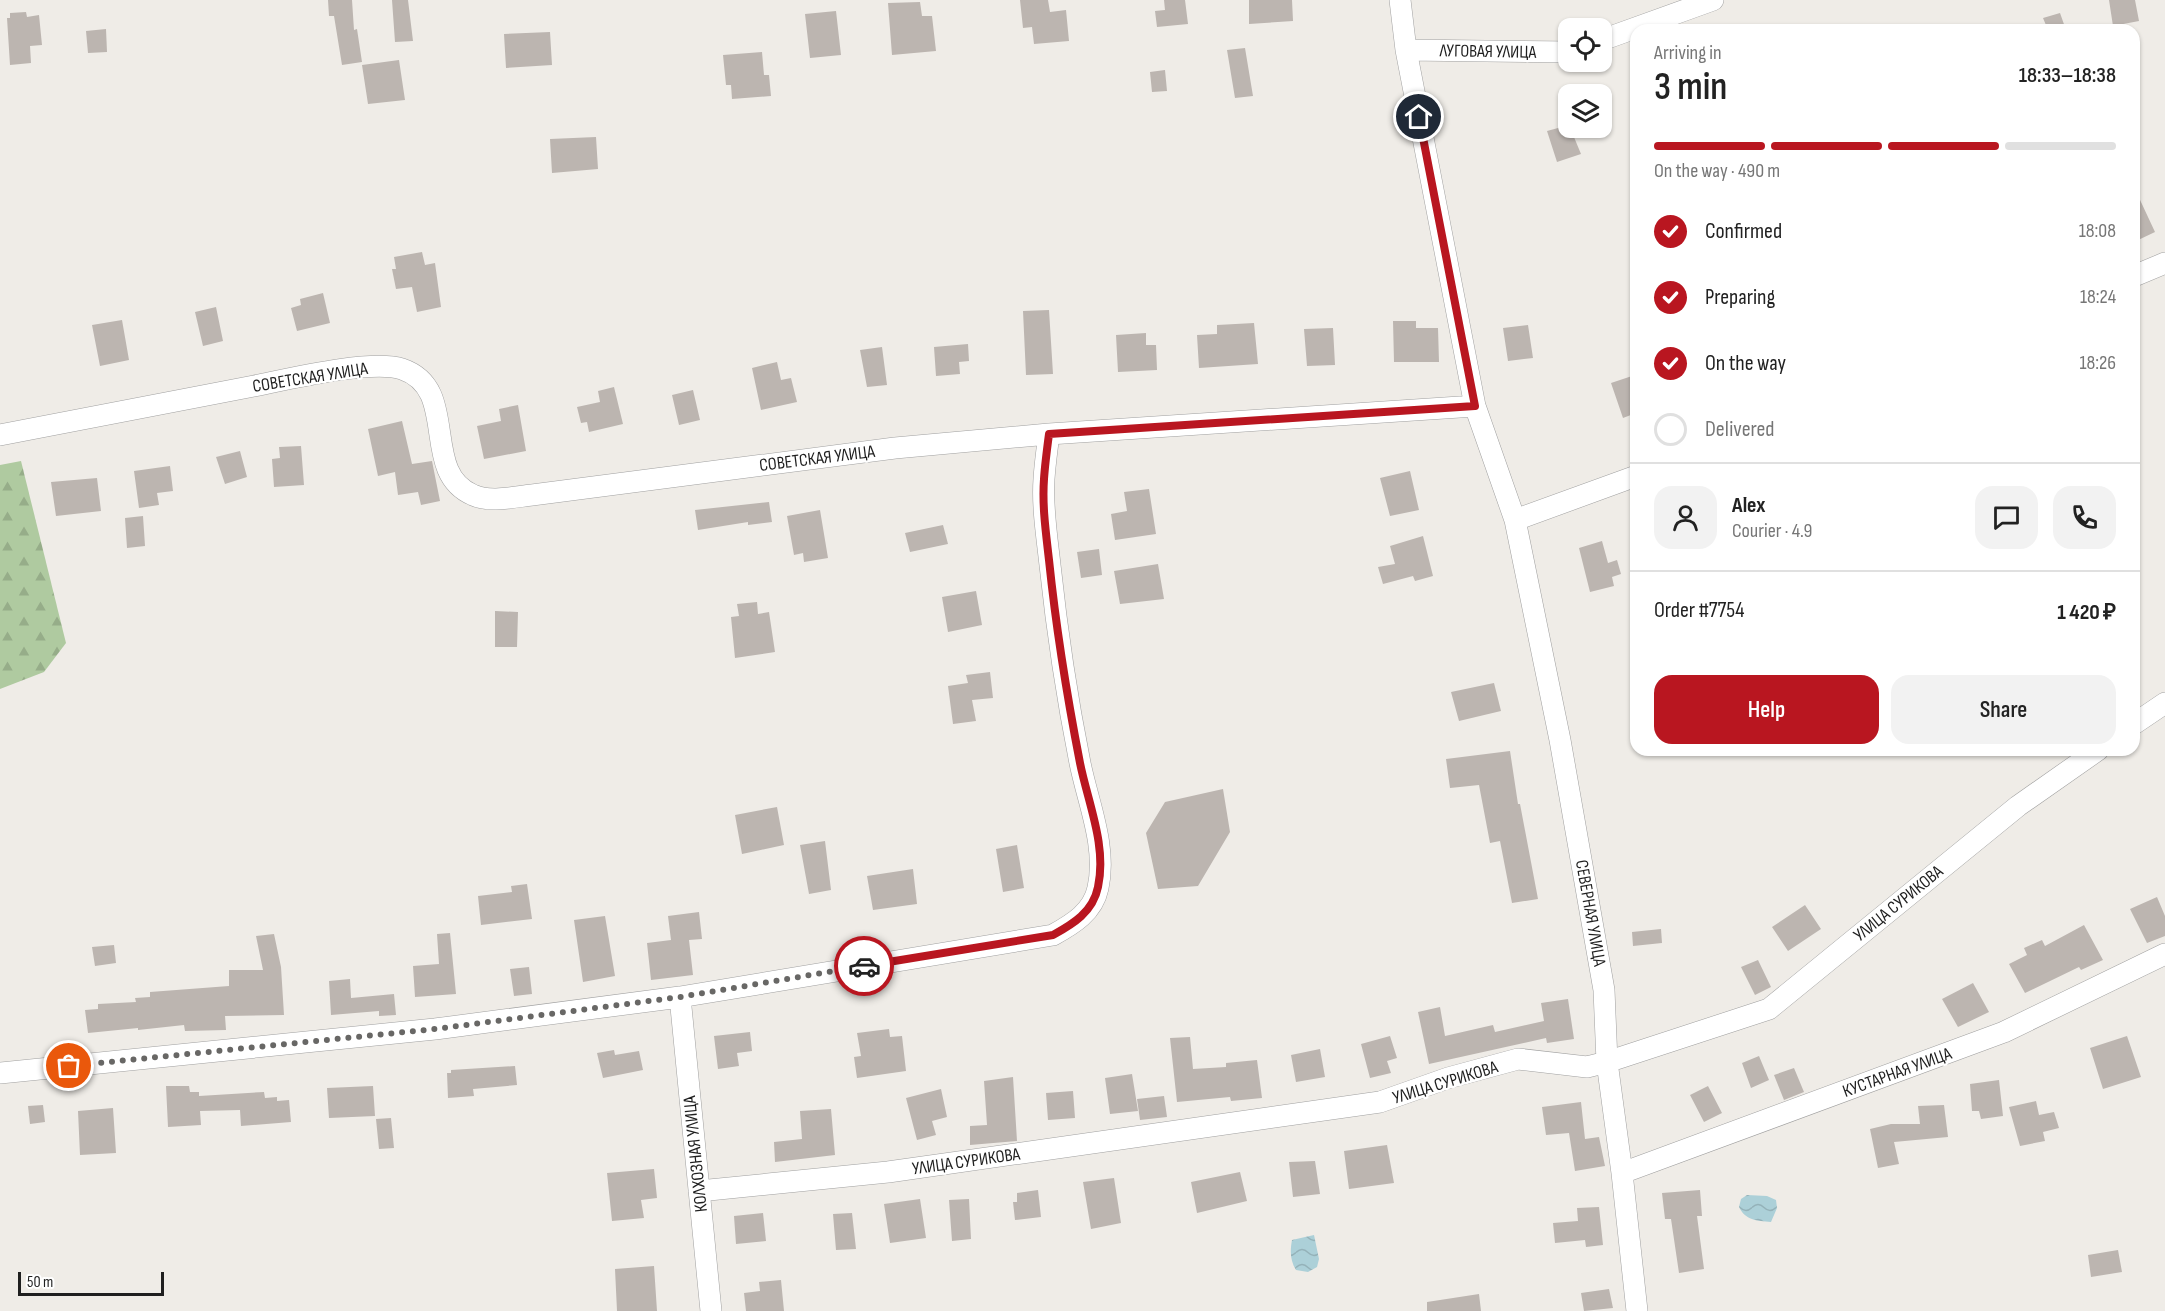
<!DOCTYPE html>
<meta charset="utf-8">
<style>
body{margin:0;font-family:"Sofia Sans Condensed",sans-serif;background:#f2f2f2;color:#222;height:100vh;display:flex;flex-direction:column;font-size:22px;white-space:nowrap}
*{box-sizing:border-box;margin:0}
p{font-size:20px;color:#767676}
.icon{flex:none;width:33px;height:33px;fill:none;stroke:currentColor;stroke-width:2;stroke-linecap:round;stroke-linejoin:round}
.map{position:relative;flex:1;overflow:hidden}
.drawer{position:absolute;left:1630px;top:24px;width:510px;height:732px;display:flex;flex-direction:column;background:#fff;border-radius:18px;box-shadow:0 2px 4px #0004}
.drawer>*{flex:none}
.fabs{position:absolute;left:1558px;top:18px;display:grid;gap:12px}
.fabs a{display:grid;place-items:center;width:54px;height:54px;border-radius:12px;background:#fff;box-shadow:0 2px 4px #0004;font-size:30px}
.scale{position:absolute;left:18px;bottom:15px;width:146px;box-sizing:border-box;padding-left:6px;border:3px solid #1f1f1f;border-top:0;font-size:16px;line-height:21px;white-space:nowrap;color:#1f1f1f;-webkit-text-stroke:4px #fff;paint-order:stroke}
.pin{position:absolute;display:grid;place-items:center;width:51px;height:51px;color:#fff;margin:-26px;border:3px solid #fff;border-radius:50%;box-shadow:0 2px 6px #0007}
.courier{position:absolute;display:grid;place-items:center;width:60px;height:60px;margin:-30px;border:4px solid #b91620;border-radius:50%;background:#fff;color:#222;box-shadow:0 2px 8px #0007}
.head em{font-style:normal;font-weight:600}
.head div{display:flex;flex-direction:column-reverse}
.head{display:flex;align-items:center;justify-content:space-between;height:102px;padding:0 24px}
h1{font-size:39px;font-weight:600;line-height:45px}
.bar{display:grid;grid-template-columns:repeat(4,1fr);gap:9px 6px;align-content:center;height:72px;padding:0 24px}
.bar i{height:8px;border-radius:4px;background:#e0e0e0}
.bar .selected{background:#b91620}
.bar p{grid-column:span 4}
.line{display:flex;align-items:center;gap:15px;padding:0 24px;border-top:2px solid #e0e0e0}
.line div{flex:1}
.round{display:grid;place-items:center;flex:none;width:63px;height:63px;border-radius:18px;background:#f2f2f2}
ol{padding:0 24px;list-style:none}
li{display:flex;align-items:center;gap:18px;height:66px}
li p{margin-inline-start:auto}
li .icon{padding:6px;border-radius:50%;background:#b91620;color:#fff;stroke-width:4}
li:last-child{color:#767676}
li i{width:33px;height:33px;border:3px solid #e0e0e0;border-radius:50%}
.cta{display:flex;gap:12px;margin-top:auto;padding:12px 24px}
.cta a{flex:1;height:69px;border-radius:18px;background:#b91620;color:#fff;font-size:24px;font-weight:600;line-height:69px;text-align:center}
.cta a+a{background:#f2f2f2;color:#222}
.map>svg:first-child{display:block}
.forest{fill:url(#forest-firs)}
.water{fill:url(#water-waves)}
.building{fill:#bcb5b0}
.lines{fill:none;stroke-linecap:round;stroke-linejoin:round}
.street-casing{stroke:#a0a0a0;stroke-width:22}
.street{stroke:#fff;stroke-width:21}
.done{stroke:#686765;stroke-width:6;stroke-dasharray:0 10.8}
.route{stroke:#b91620;stroke-width:8}
.labels{text-anchor:middle;stroke-width:4.5;stroke-linejoin:round;paint-order:stroke}
.street-label{font-size:18px;fill:#1f1f1f;stroke:#fff}
</style>
<div class="map">
<svg width="2165" height="1311" viewBox="0 0 2165 1311">
<defs>
<pattern id="forest-firs" width="22" height="20" patternUnits="userSpaceOnUse" patternTransform="scale(1.5)"><rect width="22" height="20" fill="#afcaa0"/><path d="M5 1l3.5 6h-7zM16 11l3.5 6h-7z" fill="#96ad89"/></pattern>
<pattern id="water-waves" width="16" height="10" patternUnits="userSpaceOnUse" patternTransform="scale(1.5)"><rect width="16" height="10" fill="#acd0d8"/><path d="M0 5q4-4 8 0t8 0" fill="none" stroke="#94b2b9"/></pattern>
</defs>
<rect width="100%" height="100%" fill="#efece7"/>
<!-- forest -->
<path class="forest" d="M21,461L66,643L44,672L0,689V465Z"/>
<!-- water -->
<path class="water" d="M1747,1195L1767,1196L1776,1200L1777,1208L1771,1222C1757,1221 1745,1220 1739,1207L1741,1199Z
M1314,1235L1319,1259L1317,1267L1308,1272L1296,1270C1290,1260 1290,1251 1292,1240Z"/>
<!-- building -->
<path class="building" d="M328,0H352L354,30L357,29L362,62L342,65L334,16H329Z
M392,0H408L413,41L395,42Z
M1020,0H1048L1050,12L1066,10L1069,41L1034,44L1032,27L1023,28Z
M1164,0H1185L1188,24L1157,27L1155,11L1165,10Z
M1249,0H1292L1293,21L1249,24Z
M2109,0H2135L2139,21L2113,26Z
M920,2L922,16H932L936,51L892,55L888,3Z
M836,11L841,55L810,58L805,14Z
M26,12L27,17L39,15L42,45L30,46L31,63L10,65L7,18H10V13Z
M2060,13L2066,30H2048L2043,18Z
M106,29L107,52L88,53L86,31Z
M550,32L552,65L506,68L504,34Z
M1245,48L1253,96L1235,98L1227,50Z
M762,52L764,75H769L771,96L732,99L731,85H726L723,55Z
M399,60L405,100L368,104L362,65Z
M1165,70L1167,91L1152,92L1150,72Z
M1569,125L1581,154L1557,162L1547,131Z
M596,137L598,169L552,173L550,139Z
M2134,187L2155,232L2134,242Z
M422,252L425,265L435,263L441,307L417,312L412,287L396,289L392,269H396L394,257Z
M323,293L330,323L297,331L291,308L301,305L300,299Z
M216,307L223,341L203,346L195,312Z
M1049,310L1053,374L1026,375L1023,311Z
M122,320L129,360L100,366L92,325Z
M1393,321H1416V328H1438L1439,362H1394Z
M1254,323L1258,364L1199,368L1197,335L1217,334V325Z
M1528,325L1533,358L1508,361L1503,328Z
M1333,328L1335,365L1307,366L1304,329Z
M1146,333V345H1156L1157,370L1118,372L1116,335Z
M968,344L969,361L959,362L960,374L936,376L934,347Z
M882,347L887,385L867,387L860,350Z
M777,362L781,380L791,378L797,402L761,410L752,368Z
M1632,376L1636,390V413L1623,418L1611,383Z
M614,387L623,424L589,432L587,422L581,423L577,407L600,402L598,391Z
M693,390L700,420L679,425L672,395Z
M518,405L526,451L484,459L477,426L501,421L499,409Z
M402,421L412,464L432,461L440,501L421,505L418,492L398,495L395,472L378,476L368,429Z
M301,446L304,485L274,487L272,459L280,458L279,447Z
M240,451L247,477L225,484L216,457Z
M170,466L173,491L157,493L159,505L139,508L134,471Z
M1410,471L1419,510L1390,516L1380,478Z
M97,478L101,511L56,516L51,482Z
M1149,489L1156,534L1115,540L1111,514L1127,511L1124,492Z
M769,502L772,522L748,525V522L698,530L695,510Z
M820,510L828,558L804,562L803,553L794,555L787,516Z
M143,516L145,546L127,548L125,518Z
M943,525L948,544L910,552L905,533Z
M1423,536L1433,576L1415,581L1413,576L1383,584L1378,567L1395,564L1390,546Z
M1602,541L1608,563L1617,560L1621,574L1612,577L1614,586L1590,592L1579,548Z
M1099,549L1102,575L1081,578L1077,552Z
M1158,564L1164,599L1120,604L1114,571Z
M976,591L982,625L948,632L942,597Z
M757,602L758,614L769,612L775,652L735,658L731,617L739,616L737,604Z
M495,611L518,612L517,647H495Z
M990,672L993,698L972,700L976,721L953,724L948,686L968,683L966,675Z
M1494,683L1501,711L1459,721L1451,692Z
M1510,751L1518,804H1520L1538,899L1512,903L1500,841L1490,843L1479,785L1450,788L1446,759Z
M1223,789L1230,832L1198,886L1158,889L1146,833L1165,802Z
M777,807L784,845L742,854L735,815Z
M825,841L831,890L809,894L800,845Z
M1017,845L1024,888L1003,892L996,849Z
M913,869L917,904L873,910L867,876Z
M527,884L532,919L481,925L478,896L512,892L511,886Z
M2157,897L2165,916V936L2147,943L2130,909Z
M1805,905L1821,929L1788,951L1772,927Z
M699,912L702,939L689,940L693,975L651,980L647,943L671,940L668,916Z
M605,916L615,976L583,982L574,920Z
M2084,925L2103,960L2081,970L2079,967L2025,993L2009,964L2027,955L2024,948L2042,940L2045,946Z
M1661,929L1662,943L1633,946L1632,932Z
M450,933L456,994L415,997L413,966L439,964L437,934Z
M274,934L281,967L284,1015L225,1016L226,1030L185,1031L184,1025L138,1030V1028L88,1033L85,1010L98,1009V1004L136,1002L135,998L150,997V992L229,986V970H263L256,936Z
M114,945L116,963L95,966L92,947Z
M1758,960L1771,987L1755,995L1741,967Z
M529,967L532,994L514,996L510,969Z
M350,979L351,998L394,994L396,1015L379,1016V1011L331,1015L329,981Z
M1973,983L1989,1012L1958,1027L1942,999Z
M1568,999L1574,1039L1547,1043L1546,1038L1429,1064L1418,1012L1440,1007L1445,1036L1493,1025L1495,1032L1544,1021L1541,1003Z
M889,1029L890,1037L902,1036L906,1071L857,1078L854,1057L861,1056L857,1033Z
M750,1032L752,1051L737,1053L739,1066L718,1069L714,1036Z
M1390,1036L1397,1058L1387,1061L1391,1073L1370,1078L1361,1044Z
M2127,1036L2141,1077L2103,1089L2090,1048Z
M1190,1037L1193,1069L1226,1067V1063L1257,1060L1262,1098L1231,1101L1230,1097L1177,1102L1170,1038Z
M1320,1049L1325,1077L1296,1082L1291,1055Z
M614,1050L615,1055L639,1051L643,1070L603,1078L597,1053Z
M1759,1056L1769,1080L1751,1088L1742,1063Z
M515,1066L517,1085L473,1089L474,1096L448,1098L447,1073H451V1070Z
M1794,1068L1804,1092L1784,1100L1774,1075Z
M1132,1074L1138,1111L1110,1114L1105,1078Z
M1013,1077L1017,1141L970,1145V1126L987,1125L984,1081Z
M1999,1080L2003,1116L1981,1119L1979,1111H1972L1970,1084Z
M166,1086H189L190,1092H199V1096L264,1092L265,1098L277,1097V1101L289,1100L291,1122L241,1126L240,1110L200,1111L201,1125L168,1127Z
M373,1086L375,1116L329,1118L327,1088Z
M1708,1086L1722,1113L1704,1122L1690,1095Z
M941,1089L947,1117L932,1121L936,1135L917,1140L906,1098Z
M1073,1091L1075,1118L1048,1120L1046,1093Z
M1164,1096L1167,1117L1140,1120L1137,1099Z
M2036,1101L2039,1115L2054,1112L2059,1128L2043,1132L2045,1141L2020,1146L2009,1107Z
M1581,1102L1585,1139L1599,1137L1605,1166L1575,1171L1569,1133L1546,1135L1542,1107Z
M43,1105L45,1122L30,1124L28,1106Z
M1944,1105L1948,1137L1894,1142L1899,1164L1878,1168L1870,1129L1891,1124H1920L1918,1106Z
M113,1108L116,1153L80,1155L78,1111Z
M831,1109L835,1155L775,1162L774,1142L802,1139L800,1111Z
M391,1118L394,1148L379,1149L376,1119Z
M1387,1145L1394,1183L1349,1189L1344,1151Z
M1315,1161L1320,1194L1293,1197L1289,1162Z
M654,1169L657,1198L641,1200L644,1218L612,1221L607,1173Z
M1240,1172L1247,1201L1197,1213L1191,1182Z
M1114,1178L1121,1223L1091,1229L1083,1182Z
M1038,1190L1041,1217L1015,1220L1013,1202H1017V1193Z
M1700,1190L1702,1216H1697L1704,1269L1679,1273L1671,1219H1665L1662,1193Z
M920,1199L926,1238L890,1243L884,1204Z
M969,1199L971,1239L952,1241L949,1200Z
M1599,1207L1603,1245L1586,1247L1585,1240L1555,1243L1553,1223L1578,1221L1577,1208Z
M763,1213L766,1241L736,1244L734,1216Z
M852,1213L856,1249L836,1250L833,1214Z
M2118,1250L2122,1272L2091,1277L2088,1255Z
M654,1266L657,1311H617L615,1269Z
M781,1280L784,1311H746L744,1293L760,1291L759,1282Z
M1609,1289L1613,1308L1584,1311L1581,1293Z
M1479,1294L1481,1311H1427V1302Z"/>
<g class="lines">
<defs>
<path id="street" d="M1400,0L1406,50L1475,406
M1602,40L1713,0
M1406,50L1569,52
M2134,276L2165,263
M0,435C85,418 170,402 254,386C289,379 371,359 402,369C461,389 419,472 473,495C490,503 514,497 532,495L895,448L1049,434L1475,406L1515,520L1636,476
M1515,520L1560,740L1604,990L1607,1062L1622,1173L1637,1311
M2134,724L2165,703
M680,997L711,1311
M0,1073L435,1029L680,997L1053,935C1073,924 1093,912 1098,888C1107,846 1088,803 1080,763C1067,698 1057,631 1050,565C1047,537 1042,507 1044,479C1045,464 1047,449 1049,434
M1622,1173L2004,1032L2165,954
M699,1191L888,1172L1380,1102L1448,1078L1518,1059L1587,1067L1607,1062L1769,1009L2018,806L2098,750"/>
</defs>
<!-- street casing -->
<use href="#street" class="street-casing"/>
<!-- street -->
<use href="#street" class="street"/>
</g>
<g class="lines">
<!-- done -->
<path class="done" d="M69,1066L435,1029L680,997L864,966"/>
<!-- route -->
<path class="route" d="M864,966L1053,935C1073,924 1093,912 1098,887C1107,846 1088,803 1080,763C1067,696 1056,628 1049,560C1046,533 1042,506 1044,479C1045,464 1047,449 1049,434L1475,406L1419,117"/>
</g>
<g class="labels">
<!-- street labels -->
<g class="street-label">
<text transform="translate(1488 51) rotate(1)" y="6">ЛУГОВАЯ УЛИЦА</text>
<text transform="translate(310 377) rotate(-9)" y="6">СОВЕТСКАЯ УЛИЦА</text>
<text transform="translate(817 458) rotate(-7)" y="6">СОВЕТСКАЯ УЛИЦА</text>
<text transform="translate(1898 903) rotate(-39)" y="6">УЛИЦА СУРИКОВА</text>
<text transform="translate(1591 913) rotate(80)" y="6">СЕВЕРНАЯ УЛИЦА</text>
<text transform="translate(1897 1072) rotate(-20)" y="6">КУСТАРНАЯ УЛИЦА</text>
<text transform="translate(1445 1082) rotate(-17)" y="6">УЛИЦА СУРИКОВА</text>
<text transform="translate(695 1154) rotate(-96)" y="6">КОЛХОЗНАЯ УЛИЦА</text>
<text transform="translate(966 1161) rotate(-8)" y="6">УЛИЦА СУРИКОВА</text>
</g>
</g>
</svg>
<div class="fabs">
<a><svg class="icon" aria-label="locate" viewBox="0 0 24 24"><circle cx="12" cy="12" r="6"/><path d="M12 2v4M12 18v4M2 12h4M18 12h4"/></svg></a>
<a><svg class="icon" aria-label="layers" viewBox="0 0 24 24"><path d="M12 4l9 5-9 5-9-5zM3 14l9 5 9-5"/></svg></a>
</div>
<div class="scale">50 m</div>
<div class="pin" style="left:69px;top:1066px;background:#ea580c"><svg class="icon" aria-label="bag" viewBox="0 0 24 24"><path d="M5 8h14l-1 12H6zM9 8a3 3 0 0 1 6 0"/></svg></div>
<div class="pin" style="left:1419px;top:117px;background:#1f2937"><svg class="icon" aria-label="home" viewBox="0 0 24 24"><path d="M3 11l9-7 9 7M6 9v11h12V9"/></svg></div>
<div class="courier" style="left:864px;top:966px"><svg class="icon" aria-label="car" viewBox="0 0 24 24"><path d="M5 17H2v-5l4-1 3-4h7l3 4 3 1v5h-3M9 17h6M6 11h13"/><circle cx="7" cy="17" r="2"/><circle cx="17" cy="17" r="2"/></svg></div>
<section class="drawer">
<div class="head"><div><h1>3 min</h1><p>Arriving in</p></div><em>18:33–18:38</em></div>
<div class="bar"><i class="selected"></i><i class="selected"></i><i class="selected"></i><i></i><p>On the way · 490 m</p></div>
<ol>
<li><svg class="icon" aria-label="check" viewBox="0 0 24 24"><path d="M5 12l5 5 9-10"/></svg>Confirmed<p>18:08</p></li>
<li><svg class="icon" aria-label="check" viewBox="0 0 24 24"><path d="M5 12l5 5 9-10"/></svg>Preparing<p>18:24</p></li>
<li><svg class="icon" aria-label="check" viewBox="0 0 24 24"><path d="M5 12l5 5 9-10"/></svg>On the way<p>18:26</p></li>
<li><i></i>Delivered</li>
</ol>
<div class="line" style="height:108px"><a class="round"><svg class="icon" aria-label="person" viewBox="0 0 24 24"><circle cx="12" cy="8" r="4"/><path d="M4 21q1-7 8-7t8 7"/></svg></a><div><b>Alex</b><p>Courier · 4.9</p></div><a class="round"><svg class="icon" aria-label="chat" viewBox="0 0 24 24"><path d="M4 5h16v11H9l-5 4z"/></svg></a><a class="round"><svg class="icon" aria-label="phone" viewBox="0 0 24 24"><path d="M5 4h4l2 5-3 2q2 4 5 5l2-3 5 2v4C11 20 4 13 5 4z"/></svg></a></div>
<div class="line" style="height:78px"><div>Order #7754</div><b>1 420 ₽</b></div>
<div class="cta"><a>Help</a><a>Share</a></div>
</section>
</div>
